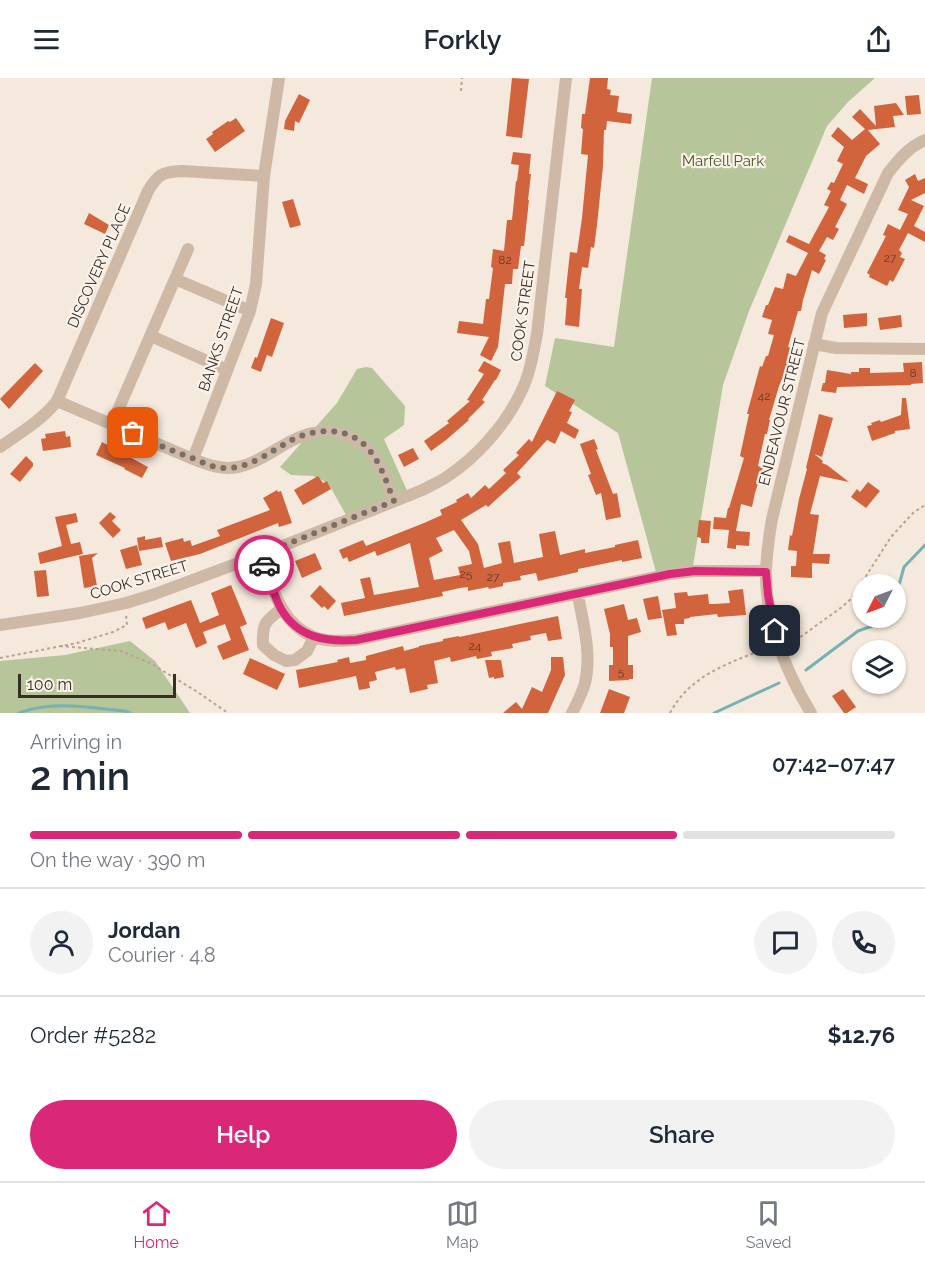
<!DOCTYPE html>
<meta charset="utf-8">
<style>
body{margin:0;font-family:Raleway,sans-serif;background:#f2f2f3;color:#1f2937;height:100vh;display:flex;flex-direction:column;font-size:22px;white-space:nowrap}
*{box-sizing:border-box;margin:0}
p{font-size:20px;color:#747a83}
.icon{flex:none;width:33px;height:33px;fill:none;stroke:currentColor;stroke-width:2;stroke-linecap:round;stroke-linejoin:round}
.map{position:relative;height:635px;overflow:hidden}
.panel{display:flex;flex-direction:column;background:#fff;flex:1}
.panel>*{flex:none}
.needle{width:39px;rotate:228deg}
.fabs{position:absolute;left:852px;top:496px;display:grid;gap:12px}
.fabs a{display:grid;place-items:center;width:54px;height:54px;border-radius:50%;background:#fff;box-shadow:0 2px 4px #0004;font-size:30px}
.scale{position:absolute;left:18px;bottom:15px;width:158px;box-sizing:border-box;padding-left:6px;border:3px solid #392d28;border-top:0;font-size:16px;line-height:21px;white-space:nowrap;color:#392d28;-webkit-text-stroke:4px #fbf3e9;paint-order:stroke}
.pin{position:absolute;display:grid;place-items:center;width:51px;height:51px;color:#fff;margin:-26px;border-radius:12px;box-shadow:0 3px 9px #0006}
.courier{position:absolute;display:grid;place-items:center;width:60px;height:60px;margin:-30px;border:4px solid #db2777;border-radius:50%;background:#fff;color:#222;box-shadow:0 2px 8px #0007}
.headline em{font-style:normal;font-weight:600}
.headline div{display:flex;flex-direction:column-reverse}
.headline{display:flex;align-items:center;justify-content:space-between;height:102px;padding:0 30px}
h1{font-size:39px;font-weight:600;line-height:45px}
.bar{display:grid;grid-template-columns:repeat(4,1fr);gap:9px 6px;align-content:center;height:72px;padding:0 30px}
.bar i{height:8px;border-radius:4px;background:#e0e1e3}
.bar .active{background:#db2777}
.bar p{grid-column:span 4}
.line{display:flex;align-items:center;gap:15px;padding:0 30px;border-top:2px solid #e0e1e3}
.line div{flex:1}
.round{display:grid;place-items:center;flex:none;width:63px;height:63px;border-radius:32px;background:#f2f2f3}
.primary-button{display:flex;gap:12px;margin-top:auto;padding:12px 30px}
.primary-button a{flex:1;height:69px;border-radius:36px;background:#db2777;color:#fff;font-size:24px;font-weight:600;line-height:69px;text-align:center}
.primary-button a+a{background:#f2f2f3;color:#1f2937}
header{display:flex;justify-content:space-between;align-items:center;height:78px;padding:0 30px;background:#fff;font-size:27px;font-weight:600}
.tab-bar{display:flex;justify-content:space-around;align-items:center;height:84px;border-top:2px solid #e0e1e3;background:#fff;font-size:16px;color:#747a83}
.tab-bar a{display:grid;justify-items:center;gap:3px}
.tab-bar .active{color:#db2777}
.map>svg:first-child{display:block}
.green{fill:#b6c59a}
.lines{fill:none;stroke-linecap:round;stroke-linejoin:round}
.stream{stroke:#78b1b4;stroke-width:3}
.building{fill:#d1633d;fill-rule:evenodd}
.path{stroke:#baa390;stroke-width:2;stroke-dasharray:3 3;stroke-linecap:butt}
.minor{stroke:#ceb9a6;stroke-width:12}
.done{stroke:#7a6f67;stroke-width:6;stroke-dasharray:0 10.8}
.route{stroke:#db2777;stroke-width:8}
.labels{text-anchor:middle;stroke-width:4.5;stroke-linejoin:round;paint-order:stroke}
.number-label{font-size:12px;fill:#5f3a2d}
.park-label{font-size:15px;fill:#475a29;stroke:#fbf3e9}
.street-label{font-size:15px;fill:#392d28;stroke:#fbf3e9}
</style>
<header><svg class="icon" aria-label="menu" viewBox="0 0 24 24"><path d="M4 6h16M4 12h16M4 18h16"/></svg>Forkly<svg class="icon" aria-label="share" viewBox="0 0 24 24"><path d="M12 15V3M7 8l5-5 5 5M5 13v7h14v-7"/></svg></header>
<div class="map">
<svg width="925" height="635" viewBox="0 0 925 635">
<rect width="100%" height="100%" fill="#f4e9dc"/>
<!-- green -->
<path class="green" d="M652,0H875L848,24L827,48L749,233L723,307L693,488L656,494L618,355L545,308L555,260L614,269Z
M366,289L372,290L405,328L404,347L384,361L409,417L349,442L328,405L313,398L291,397L280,389L337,325L357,291Z
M130,563L155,583L190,635H0V583L65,577Z"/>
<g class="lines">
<!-- stream -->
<path class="stream" d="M896,518L904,489L925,467
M806,592L858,553L875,547L882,540
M19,635C53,622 90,630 126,633L130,635
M714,635L779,605"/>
</g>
<!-- building -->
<path class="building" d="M512,0L529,1L522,60L506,58Z
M590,0H608L607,11L611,12L610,17L619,18L617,34L632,36L631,46L607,43L606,52H604L603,88L597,147L594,170L591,169L588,190L582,189L579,211H582L579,249L565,247L567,220H565L570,174L577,175L582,140L588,77L581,76L583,51L581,50L582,36H585Z
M299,16L310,22L299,45L295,43L294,53L284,51L285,43Z
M919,17L921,36L907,37L905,18Z
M896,25L904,37L893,38L895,49L868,52L880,66L866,78L855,100L868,106L864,116L847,107L840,122L847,126L835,149L839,151L833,162L827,159L819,173L826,177L824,181L826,182L819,196L812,192L803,222L801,233H798L788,269L793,270L783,301H782L779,308L769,342H770L767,356H765L758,388L763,390L755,415L752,429L741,426L736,453L750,454L749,468L736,467V471L727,470L729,452L713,451L714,439L726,440L728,430H729L744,380L740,378L749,336H747L760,288L762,289L766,278H768L774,257L768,256L772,242L762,239L766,227H768L775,209L783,211L787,195L796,198L808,175L786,164L789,157L809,166L829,129L824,127L831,113L827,111L831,104L834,105L843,86L837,83L844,69L831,58L838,49L852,62L865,51L852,39L860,31L876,48L874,28Z
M236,40L245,53L215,74L206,61L213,56L212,54L221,48L228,43L230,44Z
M513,74L531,76L529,96H531L528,122H529L524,168H521L518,191H513L512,206H505L498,269L491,283L480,277L489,259L457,255L459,243L483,246L486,221H489L493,190L491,189L493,171L504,173L507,142H512L516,103H517L519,87L511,86Z
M915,96L918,103L925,100V115L911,122L924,128L914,148L925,154V164L908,155L899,172L902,175L900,179L905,181L893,204L890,202L887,208L869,199L870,197L867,195L886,158L883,157L888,146L900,152L908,136L898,132L909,109L905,102Z
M293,121L301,147L290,150L282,124Z
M89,135L109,147L105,156L84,146Z
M867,235V248L844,250L843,237Z
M901,237L902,249L880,252L878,240Z
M271,240L284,245L272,279L267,277L261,294L251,290L255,279L257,280Z
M484,283L501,292L496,302H495L482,322L485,324L468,341L469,342L446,362L431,373L424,363L449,345L447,343L470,323L467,322L484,296L478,293Z
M922,284L923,305L911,306V307L837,309L836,315L821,313L823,305H825L827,292L851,296V294H859V290H870V295L904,294L903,285Z
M35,285L43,293L9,331L0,321Z
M557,313L575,322L569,333L572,334L567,345L579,352L575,361L561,353L555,366L547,362L517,395L521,399L488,429L486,427L461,442L478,466L484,490L502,485L498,465L510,463L514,485L543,479L539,456L555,453L560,477L585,471V475L615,469V467L638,462L642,480L622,484V482L578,491V494L538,503L536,495L520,498L521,502L503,505V508L489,511L488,509L468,513V509L460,510L442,514L443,518L344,538L341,525L365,520L360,501L370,499L374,517L419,509L410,465L377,478L375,473L349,484L347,479L343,481L339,472L363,462L366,468L424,445L442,437L440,432L457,424L456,422L468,415L471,420L485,407L489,411L506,395L503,392L519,377L516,375L529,361L532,364ZM454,452L469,473L472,486L458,489L460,497L434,502L429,480L443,473L436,460Z
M902,320H906L910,351L895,353V355L872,363L867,348L872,347L871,345L880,342L881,344L901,337Z
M819,336L833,340L822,379L814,376L823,383L822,385L827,387L849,404L820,398L810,436L819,437L813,476H830L829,486L812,485V500L791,499V488H796L797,473L788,472L790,457L792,458L799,421L807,391L806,390Z
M65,353L66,359L70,358L71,369L43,373L41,361L46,360L45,356Z
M594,361L598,371L596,372L613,416L617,415L621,439L606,442L601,415L596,417L588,397L591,396L580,366Z
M102,364L148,389L142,400L124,391L125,390L96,377Z
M413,370L419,381L404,389L398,377Z
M26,378L33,385V388L20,404L10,396Z
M318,398L323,405L327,403L331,411L303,427L294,412Z
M868,404L880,413L866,430L851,419L857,411L860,414Z
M277,412L278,414L281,413L292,445L279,449L278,445L200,476L171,483L165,465L183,460L184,464L190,462L192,468L220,458L217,452L270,432L263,420Z
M110,434L116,439L112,443L121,452L113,460L99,445Z
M76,435L78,444L66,447L71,466L80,464L83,476L40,486L38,475L62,468L55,439Z
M699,442L711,443L709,465H701V460L697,459Z
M145,458V462L161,459L163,469L139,473L137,460Z
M137,467L142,487L126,491L120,472Z
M98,475L92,480L97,508L84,510L79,478Z
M315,475L322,491L302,500L295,483Z
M46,492L49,518L37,519L34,493Z
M231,507L247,546L240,549L249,572L223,582L217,568L231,562L225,546L203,554L207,565L196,570L186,545L168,552L165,544L146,551L142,540L191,522L200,545L219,537L211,515Z
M320,507L336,523L328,532L324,528L322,530L310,518Z
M743,511L746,537L718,539L717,536L690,539V540L684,541V546H675L677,557L667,558L662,532L676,530L674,515L687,514L688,518L708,516L709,526H714L730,525L728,513Z
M658,518L662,540L648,542L643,521Z
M624,526L628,542L637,540L641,554L628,558V587H633V601H629V602L609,603V587H613V569H610V556L604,531Z
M558,538L562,561L548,563L546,555L530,558L531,562L512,566L513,570L491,574L492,578L477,581L476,578L451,584L450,579L434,583L438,605L427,607L428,611L410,615L405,590L396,592L395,589L375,594L377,602L369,604L370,610L359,612L356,598L299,610L296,592L338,584L337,582L349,579L350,585L366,582V578L403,568L404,573L419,569V568L443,563V561L459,558V559Z
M551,579H563L565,597L548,635H503L516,624L522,631L532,609L542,614L551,592Z
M250,580L285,596L277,612L243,596Z
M485,582H501L504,599L494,601V599L489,600Z
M609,611L630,619L624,635H600Z
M843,611L856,629L847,635H844L832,618Z"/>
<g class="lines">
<!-- path -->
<path class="path" d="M461,13L462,0
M789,563L799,560L842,529L852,520L891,459L913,435L925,427
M60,568L121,573L150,585L196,613L228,635
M0,580L77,565L113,554L127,547L126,537
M670,635C690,597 729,585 767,570"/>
<!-- minor -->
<path class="minor" d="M175,201L250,233
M151,258L227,292
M814,266L836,270L925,271
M57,323L193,381L250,233L256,206L264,98L279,0
M112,346L188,171
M0,369C20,355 42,342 57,323L148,113C158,96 162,94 182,93L264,98
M193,381C208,387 222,392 238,389C257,385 274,372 291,363C314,351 339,349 360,365C364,367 368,370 370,373C382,388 388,406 394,423
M260,477C272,507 280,546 314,559C327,564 342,563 356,562L670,496L695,493H766
M281,531C265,544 262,545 263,567L274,577L286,583L295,582L307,573L314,559
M0,547L80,535L126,525L155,516L260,477L420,413C428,409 437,405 445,400C476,380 505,348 521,314C530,296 533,276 537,256L566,0
M572,635C577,625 582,616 585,605C592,576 583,545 578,517
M811,635C785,592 765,543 766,491C767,474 769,458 772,441L822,235L888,95C899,81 909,69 925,62"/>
</g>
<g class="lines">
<!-- done -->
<path class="done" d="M133,355C152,364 172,373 192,380C204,385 215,391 228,390C251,389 270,374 290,363C316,349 351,348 370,373C382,388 387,406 394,423L260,477L264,487"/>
<!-- route -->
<path class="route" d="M264,487C270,501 274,518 281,531C298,560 326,564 356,562L670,496L695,493L766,494L768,517L775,553"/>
</g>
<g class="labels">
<!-- number labels -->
<g class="number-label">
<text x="890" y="184">27</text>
<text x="505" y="186">82</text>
<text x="913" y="299">8</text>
<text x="764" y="322">42</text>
<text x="466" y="500">25</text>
<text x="493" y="503">27</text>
<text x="475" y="572">24</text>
<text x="621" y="598">5</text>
</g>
<!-- park labels -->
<g class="park-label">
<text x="723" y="88">Marfell Park</text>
</g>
<!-- street labels -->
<g class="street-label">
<text transform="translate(99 188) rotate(-66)" y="5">DISCOVERY PLACE</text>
<text transform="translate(523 233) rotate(-82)" y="5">COOK STREET</text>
<text transform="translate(221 261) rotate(-71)" y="5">BANKS STREET</text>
<text transform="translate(782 334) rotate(-76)" y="5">ENDEAVOUR STREET</text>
<text transform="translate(139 502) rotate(-17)" y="5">COOK STREET</text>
</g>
</g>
</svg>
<div class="fabs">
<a><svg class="needle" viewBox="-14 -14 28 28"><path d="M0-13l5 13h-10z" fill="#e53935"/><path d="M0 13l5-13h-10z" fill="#747a83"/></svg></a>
<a><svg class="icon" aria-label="layers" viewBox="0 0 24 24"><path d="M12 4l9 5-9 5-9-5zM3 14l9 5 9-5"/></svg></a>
</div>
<div class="scale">100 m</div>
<div class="pin" style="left:133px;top:355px;background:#ea580c"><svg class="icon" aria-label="bag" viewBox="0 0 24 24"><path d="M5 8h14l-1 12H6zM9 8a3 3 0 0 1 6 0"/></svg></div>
<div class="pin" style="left:775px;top:553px;background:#1f2937"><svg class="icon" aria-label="home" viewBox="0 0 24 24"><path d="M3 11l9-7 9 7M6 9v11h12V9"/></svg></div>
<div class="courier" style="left:264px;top:487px"><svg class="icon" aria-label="car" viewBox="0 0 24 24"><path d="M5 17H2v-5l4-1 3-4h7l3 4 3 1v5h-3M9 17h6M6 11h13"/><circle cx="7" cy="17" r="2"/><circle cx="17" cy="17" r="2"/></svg></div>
</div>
<section class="panel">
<div class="headline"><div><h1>2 min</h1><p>Arriving in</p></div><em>07:42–07:47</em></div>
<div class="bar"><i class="active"></i><i class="active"></i><i class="active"></i><i></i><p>On the way · 390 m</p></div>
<div class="line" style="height:108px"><a class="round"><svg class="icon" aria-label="person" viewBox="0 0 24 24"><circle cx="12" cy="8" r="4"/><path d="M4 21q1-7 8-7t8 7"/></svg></a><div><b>Jordan</b><p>Courier · 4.8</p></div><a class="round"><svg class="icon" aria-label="chat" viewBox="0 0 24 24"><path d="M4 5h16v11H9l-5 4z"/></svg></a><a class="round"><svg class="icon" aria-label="phone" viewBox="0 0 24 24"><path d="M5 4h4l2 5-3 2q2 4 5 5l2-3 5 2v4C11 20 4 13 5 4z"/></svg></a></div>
<div class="line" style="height:78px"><div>Order #5282</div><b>$12.76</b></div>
<div class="primary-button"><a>Help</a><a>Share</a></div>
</section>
<nav class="tab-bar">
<a class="active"><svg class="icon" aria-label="home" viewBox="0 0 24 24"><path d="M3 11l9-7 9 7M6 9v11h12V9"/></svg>Home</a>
<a><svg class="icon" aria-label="map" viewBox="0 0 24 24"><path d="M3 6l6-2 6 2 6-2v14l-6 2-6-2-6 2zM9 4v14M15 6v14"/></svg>Map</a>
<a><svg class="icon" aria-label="saved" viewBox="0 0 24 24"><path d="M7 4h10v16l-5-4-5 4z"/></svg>Saved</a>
</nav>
